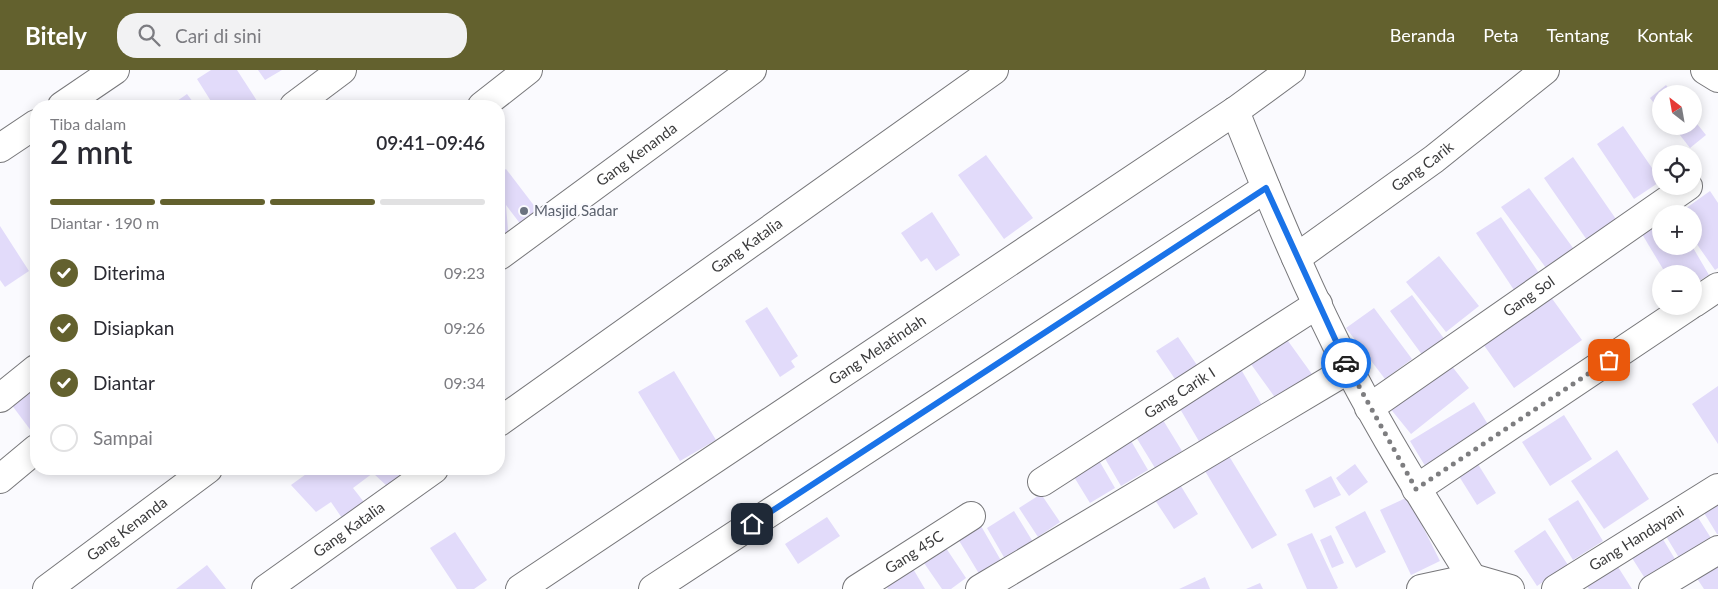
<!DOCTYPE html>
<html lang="id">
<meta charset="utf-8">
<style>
body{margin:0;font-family:Lato,sans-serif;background:#f2f2f3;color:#2b2b33;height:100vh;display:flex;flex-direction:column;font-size:19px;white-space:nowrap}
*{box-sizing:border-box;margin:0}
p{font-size:16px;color:#7c7c81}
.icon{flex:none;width:28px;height:28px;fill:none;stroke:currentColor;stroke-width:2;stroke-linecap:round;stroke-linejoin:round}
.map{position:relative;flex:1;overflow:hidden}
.sheet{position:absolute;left:30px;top:30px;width:475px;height:375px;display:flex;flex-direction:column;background:#fff;border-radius:20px;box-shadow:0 2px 12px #0003}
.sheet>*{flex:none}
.needle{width:32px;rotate:329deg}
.tools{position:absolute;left:1652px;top:15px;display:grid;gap:10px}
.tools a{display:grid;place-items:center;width:50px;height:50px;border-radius:50%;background:#fff;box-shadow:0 2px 12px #0003;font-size:25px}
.pin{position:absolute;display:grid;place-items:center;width:42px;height:42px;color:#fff;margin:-21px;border-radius:10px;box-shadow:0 2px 8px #0006}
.courier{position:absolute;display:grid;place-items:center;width:50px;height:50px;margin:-25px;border:4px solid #1a73e8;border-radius:50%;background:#fff;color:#222;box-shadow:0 1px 6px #0007}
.headline em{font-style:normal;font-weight:600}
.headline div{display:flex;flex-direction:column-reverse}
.headline{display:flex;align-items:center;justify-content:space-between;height:85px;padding:0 20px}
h1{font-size:32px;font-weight:600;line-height:38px}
.bar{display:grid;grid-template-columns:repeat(4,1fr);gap:8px 5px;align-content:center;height:60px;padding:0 20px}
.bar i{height:6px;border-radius:4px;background:#e1e1e2}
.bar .selected{background:#63612e}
.bar p{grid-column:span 4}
ol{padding:0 20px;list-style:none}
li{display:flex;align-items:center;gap:15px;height:55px}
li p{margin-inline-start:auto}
li .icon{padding:5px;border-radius:50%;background:#63612e;color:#fff;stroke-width:4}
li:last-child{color:#7c7c81}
li i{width:28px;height:28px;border:2px solid #e1e1e2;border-radius:50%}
header{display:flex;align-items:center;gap:30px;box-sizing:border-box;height:70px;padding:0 25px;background:#63612e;color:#fff}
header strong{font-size:24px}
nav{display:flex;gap:28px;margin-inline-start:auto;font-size:18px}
.search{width:350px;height:45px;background:#f2f2f3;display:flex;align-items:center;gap:12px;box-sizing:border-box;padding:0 18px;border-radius:20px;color:#7c7c81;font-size:19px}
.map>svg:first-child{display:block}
.building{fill:#e2dbfa}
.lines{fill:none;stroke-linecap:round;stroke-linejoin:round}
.minor-casing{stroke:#77777a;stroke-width:30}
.minor{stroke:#fff;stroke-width:28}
.done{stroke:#7e7e80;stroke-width:5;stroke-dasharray:0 9}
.route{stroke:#1a73e8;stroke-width:6}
.worship-dot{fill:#6b7280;stroke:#fafafe;stroke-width:2}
.labels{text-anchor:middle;stroke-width:4;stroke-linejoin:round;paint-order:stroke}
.street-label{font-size:15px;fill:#3b3b3c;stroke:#fafafe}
.worship-label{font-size:15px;fill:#5b616d;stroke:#fafafe;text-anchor:start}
</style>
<header>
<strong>Bitely</strong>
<div class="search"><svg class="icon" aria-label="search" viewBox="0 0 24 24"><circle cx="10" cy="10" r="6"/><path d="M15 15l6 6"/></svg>Cari di sini</div>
<nav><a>Beranda</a><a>Peta</a><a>Tentang</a><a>Kontak</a></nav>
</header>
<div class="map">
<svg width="1718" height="519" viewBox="0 0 1718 519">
<rect width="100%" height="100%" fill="#fafafe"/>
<!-- building -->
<path class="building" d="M211,0H237L259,34L255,36H214L197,9Z
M258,0H282L265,10Z
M1666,15L1673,24H1661V42L1650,28Z
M187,24L196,36H170Z
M1694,50L1706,65L1690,78L1673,56H1694Z
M1623,56L1661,111L1634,129L1597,74Z
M986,85L1033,148L1004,169L958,105Z
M1573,87L1618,152L1589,173L1544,108Z
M506,99L542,146L525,160L506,135L509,173L499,174V104Z
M1529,118L1576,182L1549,202L1501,137Z
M1710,121L1718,133V198L1715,200L1694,170V144H1678Z
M932,142L960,185L936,201L927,188L921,192L901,163Z
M1501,147L1539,203L1514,220L1476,163Z
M1661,152V176H1692L1709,205L1694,214V204H1666L1642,164Z
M0,156L29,201L5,217L0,210Z
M1439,186L1479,236L1446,262L1406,212Z
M1548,223L1582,270L1514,318L1481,271Z
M1412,225L1445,270L1423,286L1390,241Z
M767,237L798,286L791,291L795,297L780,307L745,251Z
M1374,238L1412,289L1385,309L1346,258Z
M1283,264L1314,307L1279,333L1248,290Z
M1178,267L1199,298L1177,312L1156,281Z
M1447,290L1469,318L1411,364L1389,337Z
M1239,296L1263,337L1200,373L1176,332Z
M674,301L716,370L680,391L638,322Z
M36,309V358L32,362L8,330Z
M1718,316V374L1692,334Z
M1474,332L1494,364L1430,404L1410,371Z
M1564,345L1592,389L1550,416L1522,372Z
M1163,350L1182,381L1155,398L1136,367Z
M1127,364L1148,400L1121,416L1100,380Z
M1617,380L1649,429L1604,459L1571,411Z
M1229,386L1277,465L1252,479L1205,401Z
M1097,387L1115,418L1090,433L1071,402Z
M1476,391L1496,423L1477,435L1457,403Z
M1355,394L1368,412L1349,426L1336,408Z
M313,399H409L411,401L389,418L373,403L353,418L367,436L344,451L331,432L316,442L291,415Z
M1331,406L1341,425L1314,438L1305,420Z
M1176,408L1198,444L1174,459L1151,424Z
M1041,424L1060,452L1038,467L1019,438Z
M1408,427L1440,491L1411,505L1380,440Z
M1718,427V464H1717L1701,438Z
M1578,430L1603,471L1573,490L1548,449Z
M1692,438L1716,476L1684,496L1661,458Z
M1014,441L1033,472L1005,489L987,458Z
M1365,441L1386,482L1356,498L1335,457Z
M827,447L840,466L798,494L785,474Z
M981,456L1003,494L981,507L958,469Z
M1545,460L1568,495L1537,516L1514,481Z
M1658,461L1681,499L1651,518L1627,480Z
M455,462L487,510L474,519H457L430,478Z
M1312,463L1338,518L1336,519H1307L1287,474Z
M1331,465L1344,493L1332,498L1320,470Z
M946,478L966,508L951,519H942L924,493Z
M1718,487V519H1704L1694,504Z
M1613,489L1632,519H1589L1582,509Z
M207,495L226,519H176Z
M912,497L925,519H888L885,513Z
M1205,507L1210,519H1179Z
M1260,513L1263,519H1246Z"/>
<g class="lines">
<defs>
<g id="minor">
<path d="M1705,0L1718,8"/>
<path d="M62,36L115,0"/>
<path d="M294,36L342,0"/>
<path d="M482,36L528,0"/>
<path d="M1235,41C1270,129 1306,217 1350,301C1387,372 1430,440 1472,508"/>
<path d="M0,78L36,54"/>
<path id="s1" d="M499,186L752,0"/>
<path id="s2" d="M1296,188L1434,89L1545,0"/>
<path d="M1694,233L1718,217"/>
<path d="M0,328L36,299"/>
<path id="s3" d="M1369,338L1688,116"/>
<path id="s4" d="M499,352L994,0"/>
<path d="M0,409L36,379"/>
<path id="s5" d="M1042,412L1318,234"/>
<path d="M1416,419L1689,236"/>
<path id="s6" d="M47,519L208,399"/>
<path id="s7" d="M266,519L434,399"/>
<path id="s8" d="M520,519L1235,41L1291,0"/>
<path d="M653,519L1266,118"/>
<path id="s9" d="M857,519L971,446"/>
<path d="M980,519L1349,299"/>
<path d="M1421,519L1472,508L1510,519"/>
<path id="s10" d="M1556,519L1718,418"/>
<path d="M1653,519L1718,480"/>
</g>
</defs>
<!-- minor casing -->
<use href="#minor" class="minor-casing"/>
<!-- minor -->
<use href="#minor" class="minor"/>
</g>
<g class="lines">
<!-- done -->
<path class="done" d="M1346,293L1416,419L1609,290"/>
<!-- route -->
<path class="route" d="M752,454L1266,118L1346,293"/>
</g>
<!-- markers -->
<circle class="worship-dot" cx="524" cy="141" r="5"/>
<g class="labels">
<!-- street labels -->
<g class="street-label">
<text dy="5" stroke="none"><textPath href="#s1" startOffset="171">Gang Kenanda</textPath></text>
<text dy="5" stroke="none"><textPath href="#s2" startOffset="156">Gang Carik</textPath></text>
<text dy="5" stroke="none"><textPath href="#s4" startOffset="304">Gang Katalia</textPath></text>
<text dy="5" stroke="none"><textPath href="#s3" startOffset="195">Gang Sol</textPath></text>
<text dy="5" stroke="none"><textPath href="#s8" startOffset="430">Gang Melatindah</textPath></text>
<text dy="5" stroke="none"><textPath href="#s5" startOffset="164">Gang Carik I</textPath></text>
<text dy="5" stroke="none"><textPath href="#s6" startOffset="100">Gang Kenanda</textPath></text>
<text dy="5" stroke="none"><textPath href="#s7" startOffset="102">Gang Katalia</textPath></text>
<text dy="5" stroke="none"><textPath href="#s10" startOffset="95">Gang Handayani</textPath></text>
<text dy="5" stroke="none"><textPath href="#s9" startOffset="68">Gang 45C</textPath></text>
</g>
<!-- worship labels -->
<g class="worship-label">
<text x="534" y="146">Masjid Sadar</text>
</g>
</g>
</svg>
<div class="tools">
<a><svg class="needle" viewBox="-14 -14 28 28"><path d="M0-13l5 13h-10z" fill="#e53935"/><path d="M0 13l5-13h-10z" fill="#7c7c81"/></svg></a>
<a><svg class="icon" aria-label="locate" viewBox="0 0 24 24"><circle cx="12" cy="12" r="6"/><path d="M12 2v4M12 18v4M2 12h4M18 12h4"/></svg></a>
<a>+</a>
<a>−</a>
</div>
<div class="pin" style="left:1609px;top:290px;background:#ea580c"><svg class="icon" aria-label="bag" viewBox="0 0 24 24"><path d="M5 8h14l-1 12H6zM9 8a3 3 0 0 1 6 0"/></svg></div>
<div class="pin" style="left:752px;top:454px;background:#1f2937"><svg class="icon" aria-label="home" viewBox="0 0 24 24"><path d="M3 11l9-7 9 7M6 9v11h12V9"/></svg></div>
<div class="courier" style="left:1346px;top:293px"><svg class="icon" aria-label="car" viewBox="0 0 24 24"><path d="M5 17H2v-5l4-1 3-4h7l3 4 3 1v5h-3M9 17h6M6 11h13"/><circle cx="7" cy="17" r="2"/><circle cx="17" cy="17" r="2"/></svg></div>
<section class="sheet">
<div class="headline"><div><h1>2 mnt</h1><p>Tiba dalam</p></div><em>09:41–09:46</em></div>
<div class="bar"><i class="selected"></i><i class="selected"></i><i class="selected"></i><i></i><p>Diantar · 190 m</p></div>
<ol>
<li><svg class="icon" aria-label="check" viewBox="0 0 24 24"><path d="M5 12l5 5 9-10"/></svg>Diterima<p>09:23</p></li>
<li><svg class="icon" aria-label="check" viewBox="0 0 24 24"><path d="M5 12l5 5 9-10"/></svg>Disiapkan<p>09:26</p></li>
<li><svg class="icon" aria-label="check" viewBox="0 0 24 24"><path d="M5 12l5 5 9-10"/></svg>Diantar<p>09:34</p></li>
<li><i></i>Sampai</li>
</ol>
</section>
</div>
